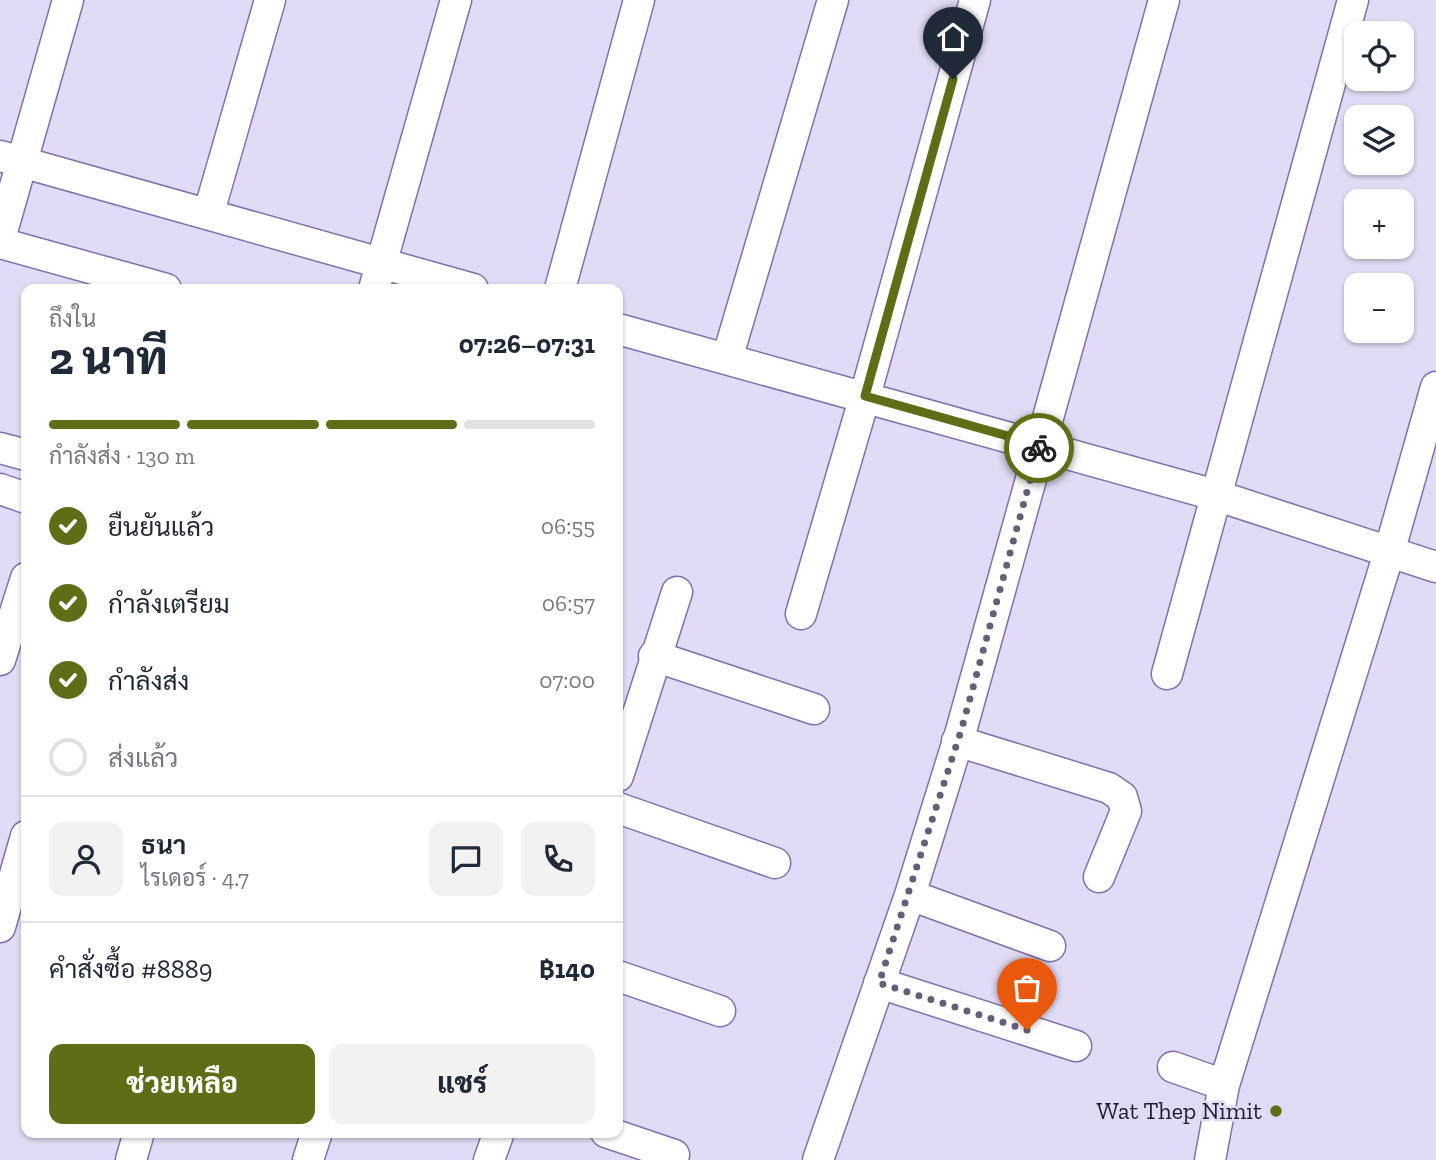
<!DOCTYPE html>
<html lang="th">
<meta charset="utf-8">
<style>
body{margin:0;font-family:"Zilla Slab",Sarabun,serif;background:#f2f2f3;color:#1f2937;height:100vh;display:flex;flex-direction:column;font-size:26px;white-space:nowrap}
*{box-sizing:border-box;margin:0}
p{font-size:23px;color:#747a83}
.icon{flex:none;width:38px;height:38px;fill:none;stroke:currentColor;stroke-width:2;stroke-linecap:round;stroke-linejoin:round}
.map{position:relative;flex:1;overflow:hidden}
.sheet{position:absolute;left:21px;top:284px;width:602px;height:854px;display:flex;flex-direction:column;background:#fff;border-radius:14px;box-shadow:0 2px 5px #0004}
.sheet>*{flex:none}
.tools{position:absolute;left:1344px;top:21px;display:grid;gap:14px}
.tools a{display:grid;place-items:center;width:70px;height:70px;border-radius:14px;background:#fff;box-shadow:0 2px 5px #0004;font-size:35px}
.pin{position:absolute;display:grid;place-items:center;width:60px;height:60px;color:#fff;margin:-72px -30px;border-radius:50% 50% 50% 0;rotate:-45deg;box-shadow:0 0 7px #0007}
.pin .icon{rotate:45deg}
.courier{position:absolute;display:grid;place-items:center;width:70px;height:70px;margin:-35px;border:5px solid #5f6d17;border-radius:50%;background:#fff;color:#222;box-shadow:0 2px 9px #0007}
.overview em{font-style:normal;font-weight:800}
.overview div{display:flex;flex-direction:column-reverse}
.overview{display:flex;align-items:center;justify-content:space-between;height:119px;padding:0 28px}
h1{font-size:46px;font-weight:800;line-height:52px}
.bar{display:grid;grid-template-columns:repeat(4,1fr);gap:10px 7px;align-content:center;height:84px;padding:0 28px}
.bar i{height:9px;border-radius:5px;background:#e0e1e3}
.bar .selected{background:#5f6d17}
.bar p{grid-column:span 4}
.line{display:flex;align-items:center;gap:18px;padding:0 28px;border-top:2px solid #e0e1e3}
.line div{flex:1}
.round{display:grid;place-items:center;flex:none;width:74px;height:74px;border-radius:14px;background:#f2f2f3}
ol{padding:0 28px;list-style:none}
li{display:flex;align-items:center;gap:21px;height:77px}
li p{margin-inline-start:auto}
li .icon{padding:7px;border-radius:50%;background:#5f6d17;color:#fff;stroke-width:4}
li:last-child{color:#747a83}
li i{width:38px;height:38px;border:4px solid #e0e1e3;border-radius:50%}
.primary-button{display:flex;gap:14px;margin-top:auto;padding:14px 28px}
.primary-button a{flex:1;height:80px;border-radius:14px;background:#5f6d17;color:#fff;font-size:28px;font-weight:800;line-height:80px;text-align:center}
.primary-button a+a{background:#f2f2f3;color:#1f2937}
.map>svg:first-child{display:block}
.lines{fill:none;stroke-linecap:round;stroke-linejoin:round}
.minor-casing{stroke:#8370ac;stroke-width:33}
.minor{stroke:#fff;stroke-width:30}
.done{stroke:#665e77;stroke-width:7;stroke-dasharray:0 12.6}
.route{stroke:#5f6d17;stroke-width:9}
.poi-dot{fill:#5f6d17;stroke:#e2dbf5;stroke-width:2.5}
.labels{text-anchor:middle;stroke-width:5;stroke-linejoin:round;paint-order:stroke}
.poi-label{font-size:24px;fill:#231b33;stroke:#e2dbf5;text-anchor:end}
</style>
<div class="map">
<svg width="1436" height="1160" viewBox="0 0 1436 1160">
<rect width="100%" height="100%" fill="#e2dbf5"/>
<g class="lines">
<defs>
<path id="minor" d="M0,156L473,289
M209,212L270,0
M0,239L68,0
M0,243L130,279L126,289
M130,279L166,289
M374,289L456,0
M560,289L639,0
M618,329L1215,495L1436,567
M727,359L833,0
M0,448L26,455
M0,489L26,498
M801,614L865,396L975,0
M654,656L814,709
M0,660L26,578
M1167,674L1353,0
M957,741L1109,788L1122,797L1126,811L1099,877
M618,776L677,592
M618,808L775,863
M910,895L1050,946
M0,927L26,836
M618,976L720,1011
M879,983L1076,1046
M1173,1067L1224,1085
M606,1132L674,1155
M131,1160L139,1132
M308,1160L317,1132
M489,1160L499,1132
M818,1160L910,895L961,731L1164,0
M1210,1160L1224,1085L1389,553L1436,387"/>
</defs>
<!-- minor casing -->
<use href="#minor" class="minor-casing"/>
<!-- minor -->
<use href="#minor" class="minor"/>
</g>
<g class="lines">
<!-- done -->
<path class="done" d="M1027,1030L879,983L961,731L1039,448"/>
<!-- route -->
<path class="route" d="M953,79L865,396L1040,445L1039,448"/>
</g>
<!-- markers -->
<circle class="poi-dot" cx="1276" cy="1111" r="7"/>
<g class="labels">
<!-- poi labels -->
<g class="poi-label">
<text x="1262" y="1119">Wat Thep Nimit</text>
</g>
</g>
</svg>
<div class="tools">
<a><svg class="icon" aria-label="locate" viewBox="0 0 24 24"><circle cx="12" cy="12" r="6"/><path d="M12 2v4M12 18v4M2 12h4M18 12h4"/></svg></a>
<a><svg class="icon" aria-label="layers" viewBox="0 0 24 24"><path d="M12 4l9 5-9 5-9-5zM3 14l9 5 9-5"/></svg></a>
<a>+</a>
<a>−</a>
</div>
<div class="pin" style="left:1027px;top:1030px;background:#ea580c"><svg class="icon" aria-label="bag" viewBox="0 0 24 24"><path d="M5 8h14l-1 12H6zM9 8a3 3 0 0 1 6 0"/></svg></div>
<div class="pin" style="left:953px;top:79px;background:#1f2937"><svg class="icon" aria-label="home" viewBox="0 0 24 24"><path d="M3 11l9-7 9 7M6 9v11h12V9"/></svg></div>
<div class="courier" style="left:1039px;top:448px"><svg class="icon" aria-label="bike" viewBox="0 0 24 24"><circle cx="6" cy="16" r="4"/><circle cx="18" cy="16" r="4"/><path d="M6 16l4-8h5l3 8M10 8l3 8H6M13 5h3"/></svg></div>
<section class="sheet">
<div class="overview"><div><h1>2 นาที</h1><p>ถึงใน</p></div><em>07:26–07:31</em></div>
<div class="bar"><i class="selected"></i><i class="selected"></i><i class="selected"></i><i></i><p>กำลังส่ง · 130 m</p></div>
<ol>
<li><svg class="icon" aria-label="check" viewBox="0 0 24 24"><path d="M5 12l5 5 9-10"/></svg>ยืนยันแล้ว<p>06:55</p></li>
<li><svg class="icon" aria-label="check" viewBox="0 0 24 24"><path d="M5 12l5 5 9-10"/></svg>กำลังเตรียม<p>06:57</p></li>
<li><svg class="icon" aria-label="check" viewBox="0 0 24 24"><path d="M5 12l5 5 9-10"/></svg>กำลังส่ง<p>07:00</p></li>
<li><i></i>ส่งแล้ว</li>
</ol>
<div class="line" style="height:126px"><a class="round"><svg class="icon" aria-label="person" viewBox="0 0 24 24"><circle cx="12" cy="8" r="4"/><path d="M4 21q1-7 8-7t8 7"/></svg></a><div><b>ธนา</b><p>ไรเดอร์ · 4.7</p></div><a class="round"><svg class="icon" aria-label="chat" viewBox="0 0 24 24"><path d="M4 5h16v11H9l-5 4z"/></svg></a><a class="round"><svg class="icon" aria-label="phone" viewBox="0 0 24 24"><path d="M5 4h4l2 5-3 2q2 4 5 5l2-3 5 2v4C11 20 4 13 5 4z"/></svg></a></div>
<div class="line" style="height:91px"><div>คำสั่งซื้อ #8889</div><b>฿140</b></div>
<div class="primary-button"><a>ช่วยเหลือ</a><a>แชร์</a></div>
</section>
</div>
